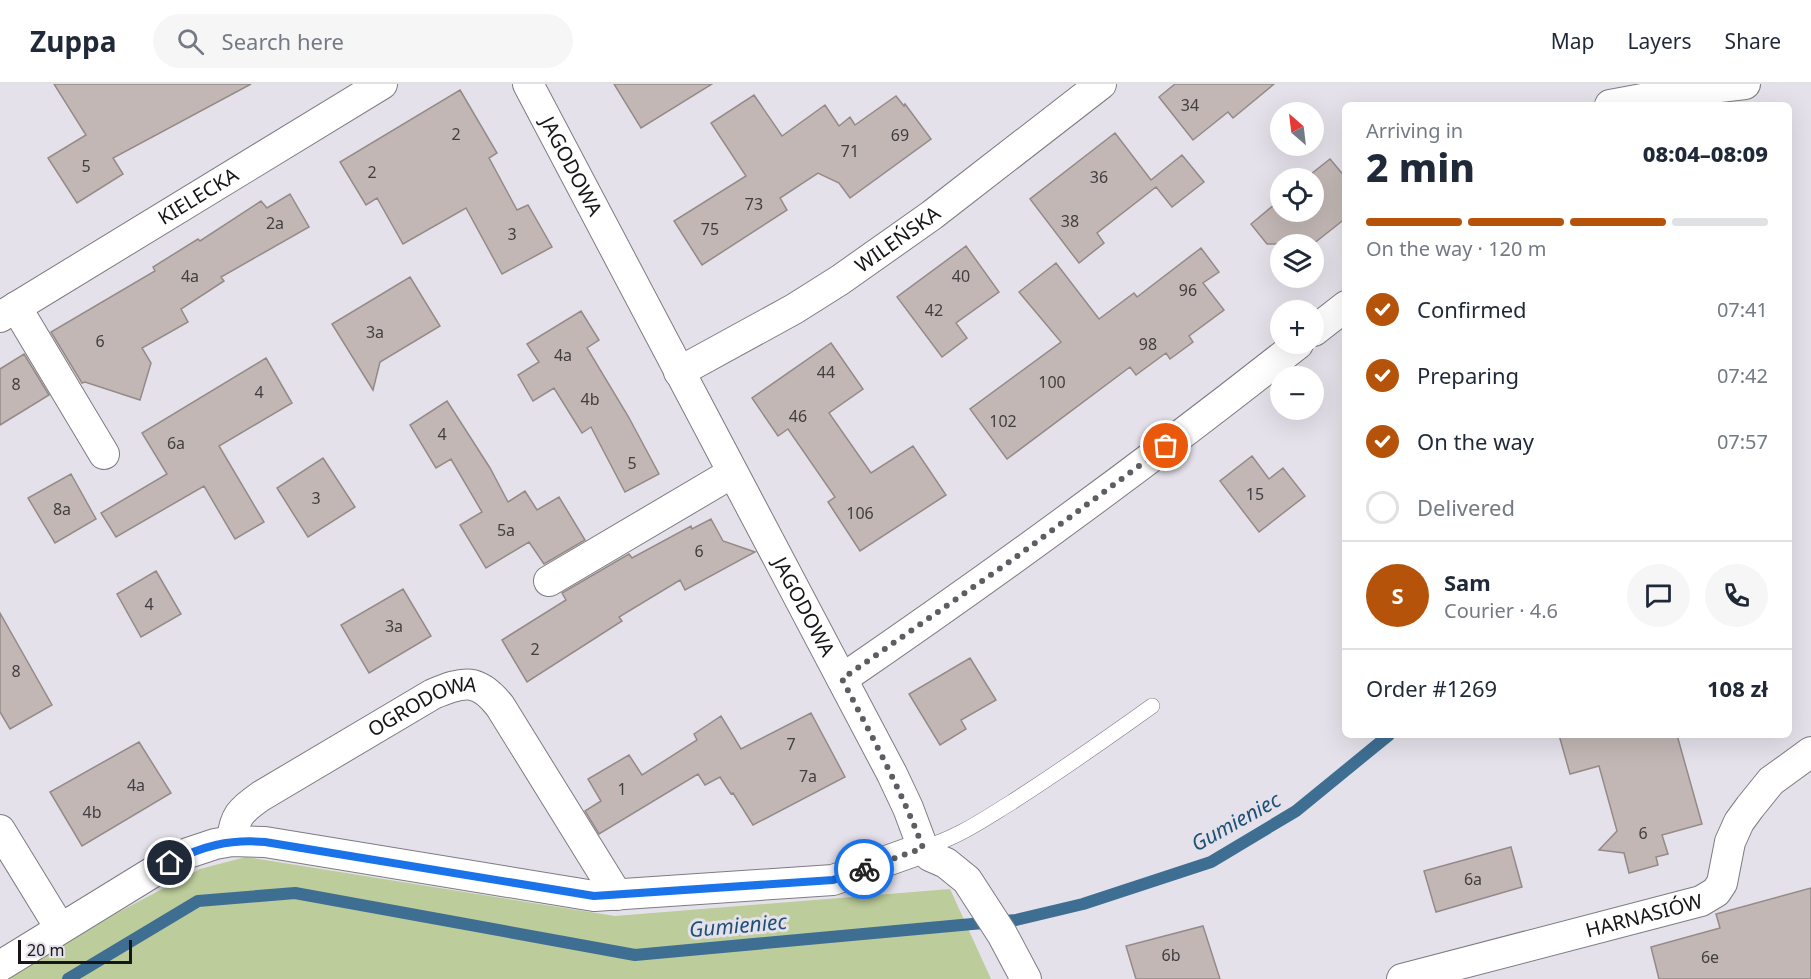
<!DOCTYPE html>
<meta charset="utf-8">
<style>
body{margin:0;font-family:"Noto Sans",sans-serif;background:#f6f6f7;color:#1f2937;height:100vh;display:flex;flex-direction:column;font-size:22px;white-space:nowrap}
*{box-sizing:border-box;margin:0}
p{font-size:20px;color:#747a83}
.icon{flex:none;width:33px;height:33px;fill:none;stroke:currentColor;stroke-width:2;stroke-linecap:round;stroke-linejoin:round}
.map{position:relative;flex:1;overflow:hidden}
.details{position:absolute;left:1342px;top:18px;width:450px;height:636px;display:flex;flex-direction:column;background:#fff;border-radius:9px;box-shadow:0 6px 24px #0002}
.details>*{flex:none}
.needle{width:39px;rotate:332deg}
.tools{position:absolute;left:1270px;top:18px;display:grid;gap:12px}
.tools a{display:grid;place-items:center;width:54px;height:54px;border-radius:50%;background:#fff;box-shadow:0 6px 24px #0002;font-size:30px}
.scale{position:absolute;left:18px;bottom:15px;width:114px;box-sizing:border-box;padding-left:6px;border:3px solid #171518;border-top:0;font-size:16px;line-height:21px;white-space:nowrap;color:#171518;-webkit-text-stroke:4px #e5e1ea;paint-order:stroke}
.pin{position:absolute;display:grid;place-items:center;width:51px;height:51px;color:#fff;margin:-26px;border:3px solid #fff;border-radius:50%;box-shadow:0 2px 6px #0007}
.courier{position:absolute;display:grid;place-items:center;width:60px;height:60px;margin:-30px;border:4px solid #1a73e8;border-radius:50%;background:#fff;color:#222;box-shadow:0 2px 8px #0007}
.headline em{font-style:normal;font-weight:800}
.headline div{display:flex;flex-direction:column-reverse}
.headline{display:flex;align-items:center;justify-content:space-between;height:102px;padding:0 24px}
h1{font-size:39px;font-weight:800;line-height:45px}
.bar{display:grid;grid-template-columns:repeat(4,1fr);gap:9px 6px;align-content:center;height:72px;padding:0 24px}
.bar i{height:8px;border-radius:4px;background:#e0e1e3}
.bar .on{background:#b45309}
.bar p{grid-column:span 4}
.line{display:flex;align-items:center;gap:15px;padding:0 24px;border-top:2px solid #e0e1e3}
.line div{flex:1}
.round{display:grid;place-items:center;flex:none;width:63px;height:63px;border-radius:32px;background:#f6f6f7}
ol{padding:0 24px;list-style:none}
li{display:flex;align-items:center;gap:18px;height:66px}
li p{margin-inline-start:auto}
li .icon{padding:6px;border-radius:50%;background:#b45309;color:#fff;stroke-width:4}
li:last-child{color:#747a83}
li i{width:33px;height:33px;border:3px solid #e0e1e3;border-radius:50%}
header{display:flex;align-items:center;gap:36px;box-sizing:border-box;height:84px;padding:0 30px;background:#fff;border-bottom:2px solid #e0e1e3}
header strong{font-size:28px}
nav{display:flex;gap:33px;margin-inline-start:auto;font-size:21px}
.search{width:420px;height:54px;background:#f6f6f7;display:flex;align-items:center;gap:15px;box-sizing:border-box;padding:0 21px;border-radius:33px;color:#747a83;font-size:22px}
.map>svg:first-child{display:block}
.green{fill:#bccc9a}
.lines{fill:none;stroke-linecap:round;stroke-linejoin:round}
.stream{stroke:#3e6e92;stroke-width:12}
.building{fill:#c2b7b4;stroke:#948a87;stroke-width:1.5}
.service-casing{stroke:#7e7b82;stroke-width:16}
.minor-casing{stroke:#7e7b82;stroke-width:32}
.service{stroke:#fff;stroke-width:15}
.minor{stroke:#fff;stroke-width:30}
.done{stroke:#5f5c62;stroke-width:6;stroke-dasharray:0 10.8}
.route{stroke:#1a73e8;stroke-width:8}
.labels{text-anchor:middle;stroke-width:6;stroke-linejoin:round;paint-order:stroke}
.number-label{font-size:16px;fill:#423e3f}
.street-label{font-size:20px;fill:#171518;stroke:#e5e1ea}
.water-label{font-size:21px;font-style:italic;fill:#1d5175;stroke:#e5e1ea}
</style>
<header>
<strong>Zuppa</strong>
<div class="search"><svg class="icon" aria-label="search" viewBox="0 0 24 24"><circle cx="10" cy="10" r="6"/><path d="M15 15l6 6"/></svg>Search here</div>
<nav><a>Map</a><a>Layers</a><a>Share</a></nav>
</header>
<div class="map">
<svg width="1811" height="895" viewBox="0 0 1811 895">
<rect width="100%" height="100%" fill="#e5e1ea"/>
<!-- green -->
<path class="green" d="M246,773L615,832L950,805L991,895H8L117,829L200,785Z"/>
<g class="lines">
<!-- stream -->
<path class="stream" d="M68,895L198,817L295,809L635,871L1016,836L1083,820L1211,778L1296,727L1389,651"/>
</g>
<!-- building -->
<path class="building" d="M54,0H251L113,74L123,90L77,119L48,74L86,51Z
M614,0H712L641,44Z
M1175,0H1274L1233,34L1228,28L1193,56L1159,13Z
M460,6L497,69L489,74L517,126L528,121L552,163L502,190L466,124L403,160L377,114L366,121L340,78Z
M754,11L782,52L825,21L839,42L850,33L855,41L896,12L904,22L905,20L931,55L850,114L839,99L818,89L780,114L787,126L702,181L674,137L746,92L711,39Z
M1115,49L1151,96L1182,71L1204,98L1172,123L1156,103L1097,149L1104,159L1079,179L1030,115Z
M1330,75L1346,94V134L1313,160H1267L1251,140L1281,115V128H1314V94H1306Z
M290,110L309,143L221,193L224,197L181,225L188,238L142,264L151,279L140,316L85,298L82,299L51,248L155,187L153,183L198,155L200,157L261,117L267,124Z
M966,162L999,208L956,239L967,254L942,273L897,213Z
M1201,164L1219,188L1203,199L1224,226L1189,252L1193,258L1170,275L1166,269L1136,291L1130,283L1007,375L970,325L1061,258L1019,208L1056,179L1099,235L1134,209L1137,213Z
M410,193L440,242L380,278L373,306L332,240Z
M581,227L599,256L587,264L628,332L659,390L625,408L591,343L582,349L554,304L533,317L518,291L539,278L527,260Z
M831,259L863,305L829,329L871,389L913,362L946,411L860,467L828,418L835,413L788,345L778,352L752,314Z
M24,270L49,311L0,341V285Z
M266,274L292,319L219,362L264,438L235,455L204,402L116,453L101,429L167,390L142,349Z
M447,317L490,384L508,418L525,407L537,426L559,413L585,456L544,480L529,458L486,484L460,441L482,428L451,375L436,384L410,341Z
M1252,372L1269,395L1283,384L1305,412L1259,448L1220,397Z
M323,374L355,423L308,453L277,404Z
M71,390L96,435L55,459L28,414Z
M711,435L723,457L755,468L685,506L680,496L619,533L622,537L527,598L502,556L566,516L562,509L629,470L632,474L691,442L692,445Z
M156,487L181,530L141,553L117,510Z
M403,505L431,552L369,589L341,541Z
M0,529L52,621L10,645L0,628Z
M970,574L996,616L961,636L966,645L940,661L909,610Z
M811,629L845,693L753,741L733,709L731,710L720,693L705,701L698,690L599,750L585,727L601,717L588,695L629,671L642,691L697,656L694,650L721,632L741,665Z
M1559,651H1677L1702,740L1662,751L1668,770L1656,773L1658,781L1629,789L1624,769L1599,766L1617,747L1599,682L1570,690Z
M139,658L171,709L82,762L50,708Z
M1511,763L1522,803L1436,828L1424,787Z
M1811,804V895H1659L1651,863L1720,844L1716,830Z
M1203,842L1220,895H1136L1126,862Z"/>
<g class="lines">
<defs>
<path id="service" d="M923,764C959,753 981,737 1012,718C1060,687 1106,655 1152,622"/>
<g id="minor">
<path id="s1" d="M528,0L892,690L908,724L923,764L930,772L946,779L967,796L1002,850L1026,895"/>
<path d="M1610,21L1685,7L1745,0"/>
<path d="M16,223L104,370"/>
<path id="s2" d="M0,233L382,0"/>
<path d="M1314,247L1346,222"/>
<path id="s3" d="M679,288L794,225L840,196L932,131L1101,0"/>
<path d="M549,497L732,389"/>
<path d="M842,595C998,488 1150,377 1298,260"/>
<path d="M0,746L60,844"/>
<path id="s4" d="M232,757C234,732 241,726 261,712L433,610C464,597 478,594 500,622L617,811"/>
<path d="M0,882L153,788L188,769L215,760L232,757L265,758L594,812L833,796L923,764"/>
<path id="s5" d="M1402,895L1701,817L1716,808L1722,799L1730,758L1739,738L1750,723L1771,697L1811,668"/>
</g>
</defs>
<!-- service casing -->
<use href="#service" class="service-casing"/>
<!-- minor casing -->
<use href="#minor" class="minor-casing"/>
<!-- service -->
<use href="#service" class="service"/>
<!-- minor -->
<use href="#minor" class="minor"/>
</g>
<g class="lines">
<!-- done -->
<path class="done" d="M864,785L923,764C901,705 871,651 842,595L1012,476L1166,362"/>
<!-- route -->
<path class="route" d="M170,779C201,762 230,755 265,758L594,812L833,796L864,785"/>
</g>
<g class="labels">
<!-- number labels -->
<g class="number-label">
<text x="1190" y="27">34</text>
<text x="456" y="56">2</text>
<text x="900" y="57">69</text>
<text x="850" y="73">71</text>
<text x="86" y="88">5</text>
<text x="372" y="94">2</text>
<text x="1099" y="99">36</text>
<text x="754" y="126">73</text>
<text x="1070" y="143">38</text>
<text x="275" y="145">2a</text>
<text x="710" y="151">75</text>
<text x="512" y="156">3</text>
<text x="190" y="198">4a</text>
<text x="961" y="198">40</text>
<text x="1188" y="212">96</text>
<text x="934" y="232">42</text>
<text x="375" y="254">3a</text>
<text x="100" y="263">6</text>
<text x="1148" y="266">98</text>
<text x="563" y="277">4a</text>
<text x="826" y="294">44</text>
<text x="1052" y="304">100</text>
<text x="16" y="306">8</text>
<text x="259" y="314">4</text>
<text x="590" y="321">4b</text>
<text x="798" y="338">46</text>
<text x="1003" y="343">102</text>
<text x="442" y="356">4</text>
<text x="176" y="365">6a</text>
<text x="632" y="385">5</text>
<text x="1255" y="416">15</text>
<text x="316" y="420">3</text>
<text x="62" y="431">8a</text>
<text x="860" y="435">106</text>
<text x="506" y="452">5a</text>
<text x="699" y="473">6</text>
<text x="149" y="526">4</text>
<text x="394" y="548">3a</text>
<text x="535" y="571">2</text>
<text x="16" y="593">8</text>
<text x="791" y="666">7</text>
<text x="808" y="698">7a</text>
<text x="136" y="707">4a</text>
<text x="622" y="711">1</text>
<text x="92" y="734">4b</text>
<text x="1643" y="755">6</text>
<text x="1473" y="801">6a</text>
<text x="1171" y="877">6b</text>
<text x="1710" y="879">6e</text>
</g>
<!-- street labels -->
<g class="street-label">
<text dy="7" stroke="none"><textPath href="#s1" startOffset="93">JAGODOWA</textPath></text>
<text dy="7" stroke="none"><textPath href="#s2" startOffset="232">KIELECKA</textPath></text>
<text dy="7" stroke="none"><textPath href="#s3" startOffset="256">WILEŃSKA</textPath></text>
<text dy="7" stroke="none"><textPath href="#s1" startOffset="591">JAGODOWA</textPath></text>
<text dy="7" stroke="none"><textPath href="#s4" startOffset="242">OGRODOWA</textPath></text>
<text dy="7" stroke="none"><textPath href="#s5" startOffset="250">HARNASIÓW</textPath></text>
</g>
<!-- water labels -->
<g class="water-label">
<text transform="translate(1236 738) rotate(-29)" y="7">Gumieniec</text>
<text transform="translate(738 842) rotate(-5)" y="7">Gumieniec</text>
</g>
</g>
</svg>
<div class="tools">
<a><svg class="needle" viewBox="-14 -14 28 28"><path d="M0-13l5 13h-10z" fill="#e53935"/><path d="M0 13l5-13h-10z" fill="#747a83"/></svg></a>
<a><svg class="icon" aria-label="locate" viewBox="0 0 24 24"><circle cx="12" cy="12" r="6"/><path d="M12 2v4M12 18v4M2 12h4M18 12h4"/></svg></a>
<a><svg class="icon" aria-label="layers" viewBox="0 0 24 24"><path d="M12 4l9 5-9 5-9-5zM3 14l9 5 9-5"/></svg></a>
<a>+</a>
<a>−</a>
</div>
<div class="scale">20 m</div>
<div class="pin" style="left:1166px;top:362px;background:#ea580c"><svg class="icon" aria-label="bag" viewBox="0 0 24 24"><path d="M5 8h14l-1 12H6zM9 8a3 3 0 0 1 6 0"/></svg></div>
<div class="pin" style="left:170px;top:779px;background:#1f2937"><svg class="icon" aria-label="home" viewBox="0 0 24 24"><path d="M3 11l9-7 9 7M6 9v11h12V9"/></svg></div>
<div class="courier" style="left:864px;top:785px"><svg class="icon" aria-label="bike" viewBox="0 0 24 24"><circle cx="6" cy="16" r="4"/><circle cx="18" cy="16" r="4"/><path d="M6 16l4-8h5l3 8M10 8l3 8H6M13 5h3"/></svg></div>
<section class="details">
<div class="headline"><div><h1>2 min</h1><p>Arriving in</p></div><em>08:04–08:09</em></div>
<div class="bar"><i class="on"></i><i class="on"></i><i class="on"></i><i></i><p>On the way · 120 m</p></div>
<ol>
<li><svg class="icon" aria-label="check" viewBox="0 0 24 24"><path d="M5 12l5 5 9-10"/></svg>Confirmed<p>07:41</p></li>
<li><svg class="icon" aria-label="check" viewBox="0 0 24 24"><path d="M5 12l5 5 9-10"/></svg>Preparing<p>07:42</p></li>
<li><svg class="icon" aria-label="check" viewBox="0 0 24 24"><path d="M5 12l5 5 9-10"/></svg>On the way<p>07:57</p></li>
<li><i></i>Delivered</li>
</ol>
<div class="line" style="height:108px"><b class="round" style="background:#b45309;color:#fff">S</b><div><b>Sam</b><p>Courier · 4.6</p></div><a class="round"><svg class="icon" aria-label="chat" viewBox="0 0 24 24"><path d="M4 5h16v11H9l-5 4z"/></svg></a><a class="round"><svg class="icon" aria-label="phone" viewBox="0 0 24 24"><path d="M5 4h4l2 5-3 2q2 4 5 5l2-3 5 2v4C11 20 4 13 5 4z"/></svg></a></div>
<div class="line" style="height:78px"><div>Order #1269</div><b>108 zł</b></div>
</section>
</div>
